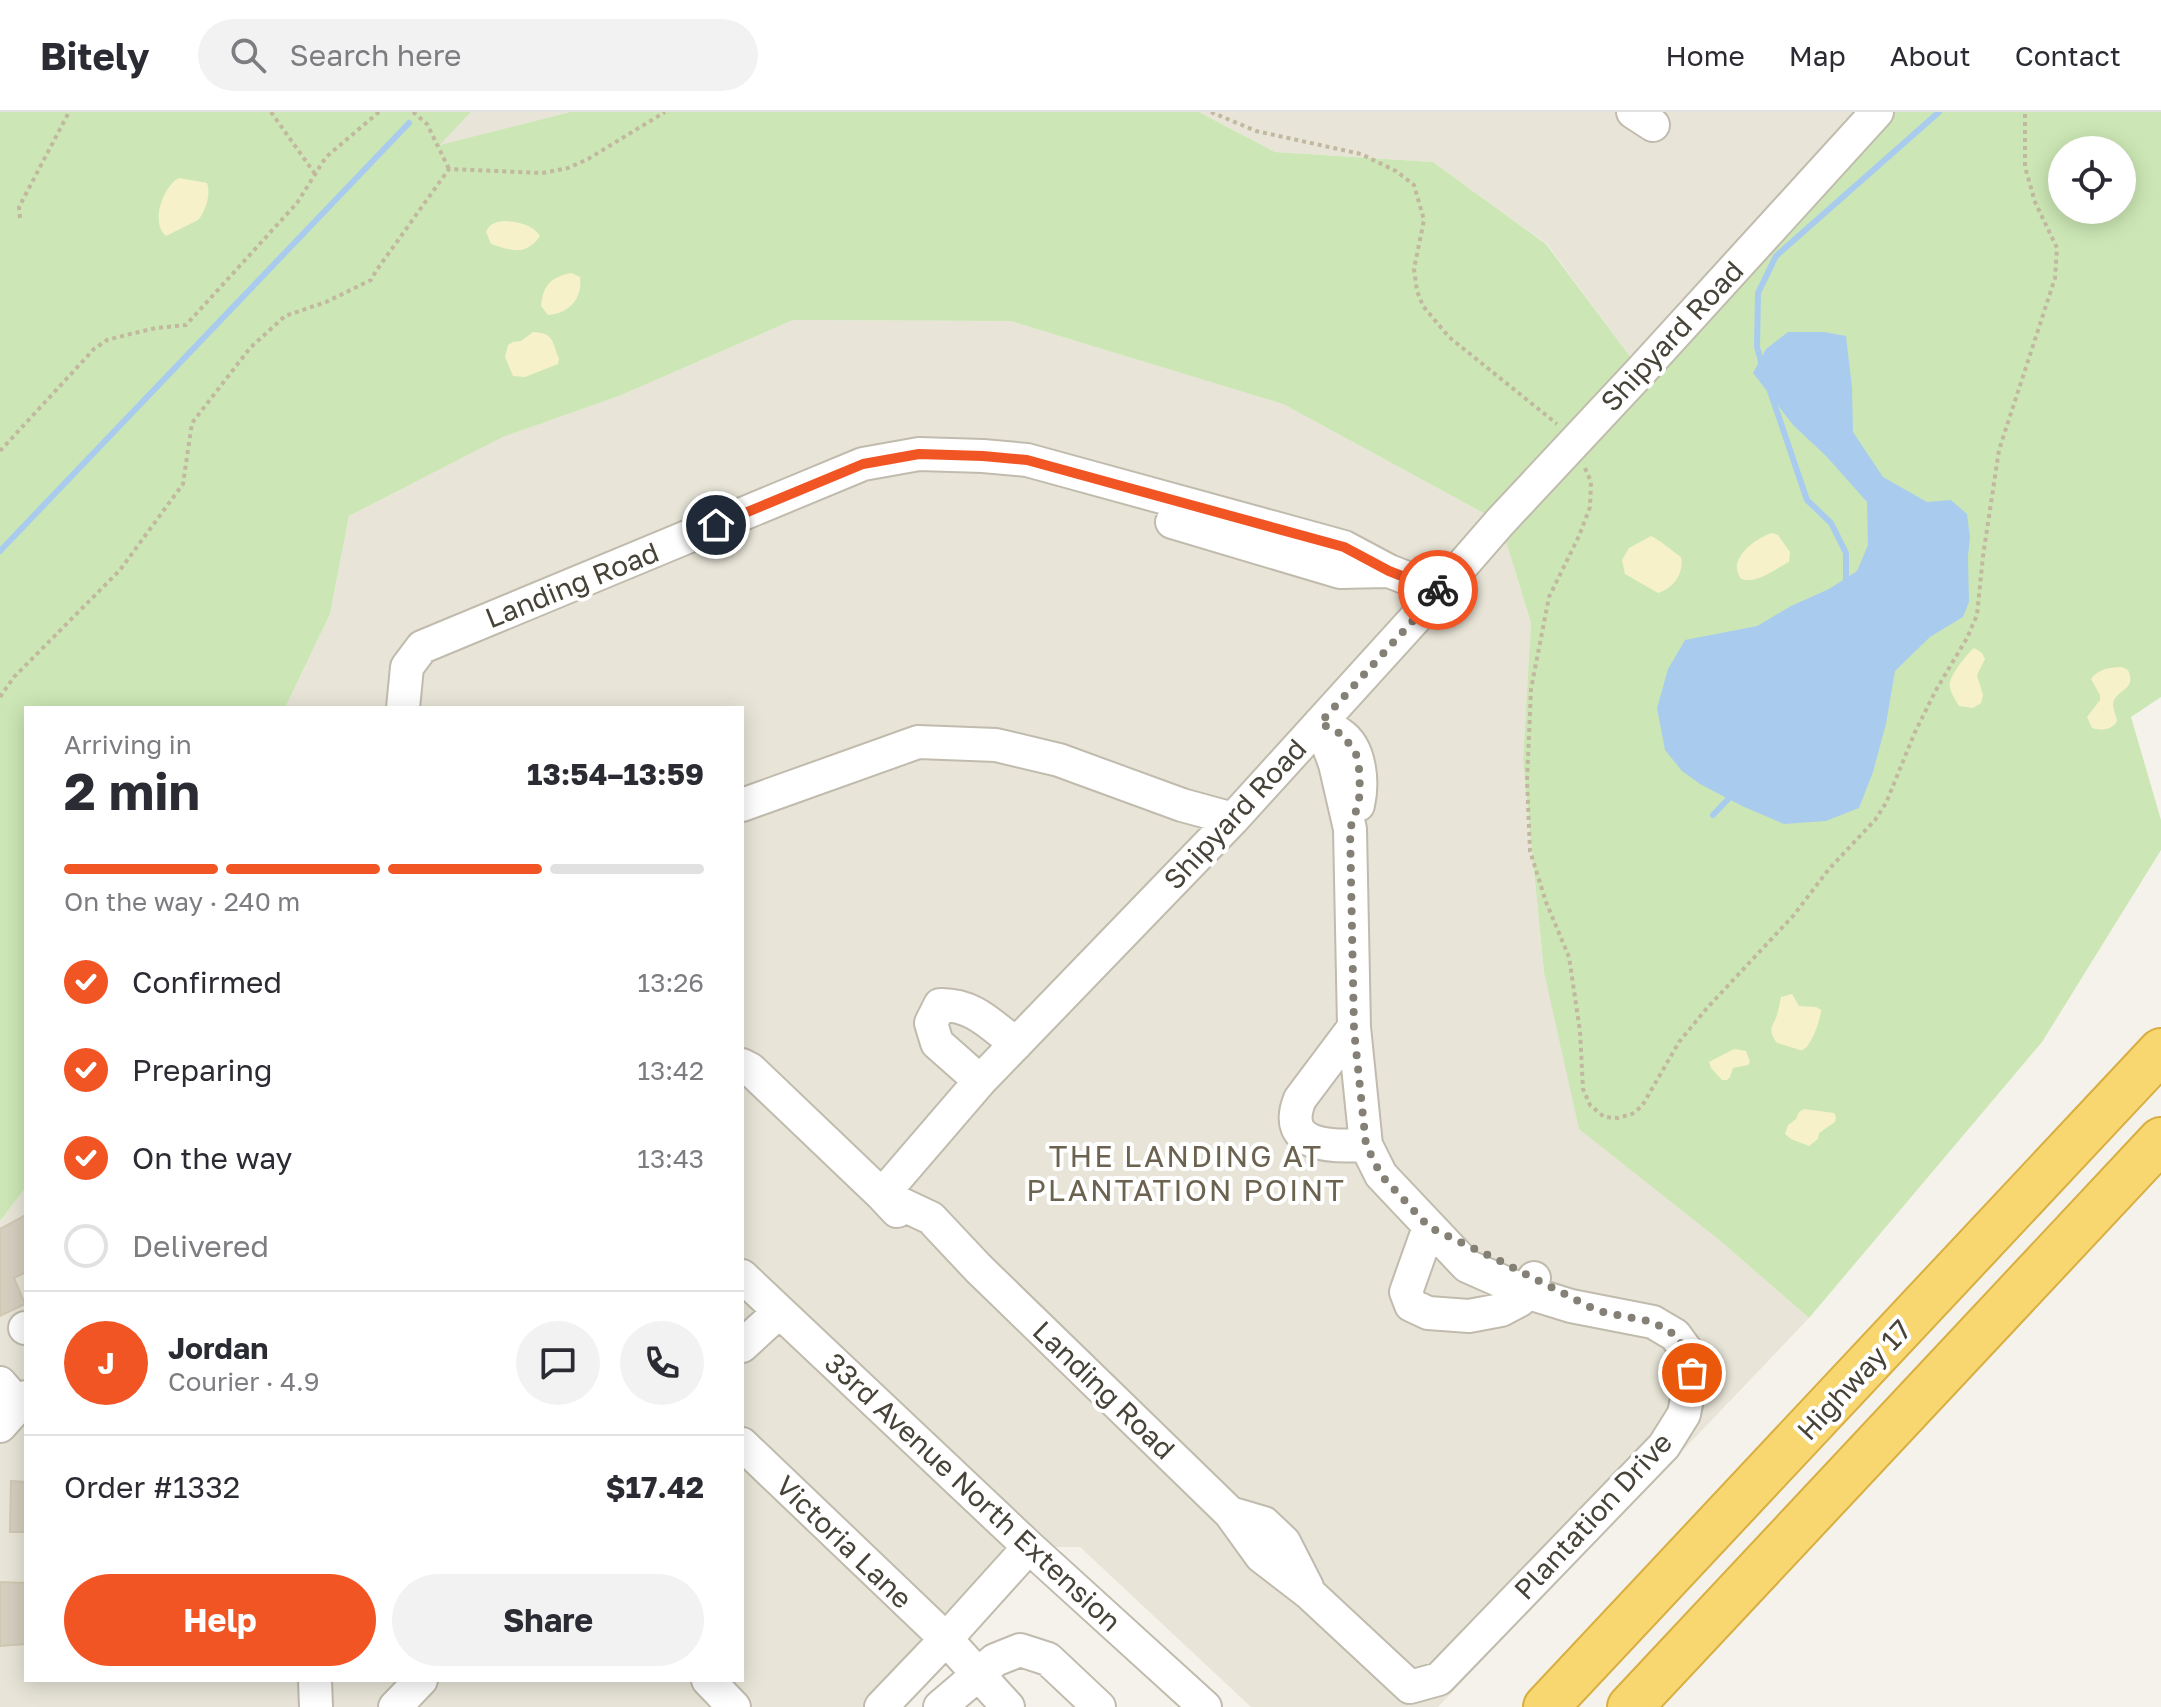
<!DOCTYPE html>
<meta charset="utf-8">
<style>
body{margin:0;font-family:"Golos Text",sans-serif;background:#f2f2f3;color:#2b2b33;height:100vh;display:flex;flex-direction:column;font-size:30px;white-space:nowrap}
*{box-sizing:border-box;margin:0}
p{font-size:26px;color:#7c7c81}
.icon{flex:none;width:44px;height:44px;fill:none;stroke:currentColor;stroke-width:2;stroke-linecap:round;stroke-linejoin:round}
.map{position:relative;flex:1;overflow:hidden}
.panel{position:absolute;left:24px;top:594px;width:720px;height:976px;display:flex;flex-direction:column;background:#fff;border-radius:0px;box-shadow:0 4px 20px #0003}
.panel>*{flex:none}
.tools{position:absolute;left:2048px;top:24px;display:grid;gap:16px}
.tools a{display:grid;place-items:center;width:88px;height:88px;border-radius:50%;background:#fff;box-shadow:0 4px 20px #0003;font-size:40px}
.pin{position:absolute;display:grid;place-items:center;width:68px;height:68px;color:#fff;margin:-34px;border:4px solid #fff;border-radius:50%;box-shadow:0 2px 8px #0007}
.courier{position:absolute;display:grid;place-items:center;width:80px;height:80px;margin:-40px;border:6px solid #f25524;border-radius:50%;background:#fff;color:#222;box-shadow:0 2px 10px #0007}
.overview em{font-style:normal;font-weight:700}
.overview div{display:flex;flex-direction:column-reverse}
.overview{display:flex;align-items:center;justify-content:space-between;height:136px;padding:0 40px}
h1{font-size:52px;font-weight:700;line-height:60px}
.bar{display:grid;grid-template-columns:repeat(4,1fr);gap:12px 8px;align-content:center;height:96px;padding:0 40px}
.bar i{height:10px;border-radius:6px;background:#e1e1e2}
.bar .on{background:#f25524}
.bar p{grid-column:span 4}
.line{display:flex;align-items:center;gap:20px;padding:0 40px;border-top:2px solid #e1e1e2}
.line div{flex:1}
.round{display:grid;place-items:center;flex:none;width:84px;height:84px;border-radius:42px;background:#f2f2f3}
ol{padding:0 40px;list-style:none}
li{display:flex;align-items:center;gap:24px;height:88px}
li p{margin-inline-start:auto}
li .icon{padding:8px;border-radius:50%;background:#f25524;color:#fff;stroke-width:4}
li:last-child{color:#7c7c81}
li i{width:44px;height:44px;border:4px solid #e1e1e2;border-radius:50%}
.primary-button{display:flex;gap:16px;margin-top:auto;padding:16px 40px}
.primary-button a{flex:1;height:92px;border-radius:48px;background:#f25524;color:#fff;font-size:32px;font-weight:700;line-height:92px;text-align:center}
.primary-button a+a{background:#f2f2f3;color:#2b2b33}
header{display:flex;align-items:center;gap:48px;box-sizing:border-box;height:112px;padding:0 40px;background:#fff;border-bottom:2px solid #e1e1e2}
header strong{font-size:38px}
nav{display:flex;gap:44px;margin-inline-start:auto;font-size:28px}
.search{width:560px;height:72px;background:#f2f2f3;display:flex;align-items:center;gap:20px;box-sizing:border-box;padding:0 28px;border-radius:44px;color:#7c7c81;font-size:30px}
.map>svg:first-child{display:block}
.residential{fill:#e8e5d8}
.green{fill:#cce7b5;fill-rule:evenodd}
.sand{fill:#f6f1c8}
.water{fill:#a9ccee}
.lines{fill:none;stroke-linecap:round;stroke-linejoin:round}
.stream{stroke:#a9ccee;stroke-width:6}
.building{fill:#d6cfc0;stroke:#d0c8b3;stroke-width:2}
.minor-casing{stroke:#c0bbad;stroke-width:36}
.highway-casing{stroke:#d8ae41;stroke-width:48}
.path{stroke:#c1b89f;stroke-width:4;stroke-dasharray:4 4;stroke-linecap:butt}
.minor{stroke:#fff;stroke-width:32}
.highway{stroke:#f8d771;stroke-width:44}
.done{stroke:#848076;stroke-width:8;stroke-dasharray:0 14.4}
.route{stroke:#f25524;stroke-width:10}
.labels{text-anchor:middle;stroke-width:8;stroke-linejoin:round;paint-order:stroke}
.street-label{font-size:28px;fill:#484338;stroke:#fff}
.neighbourhood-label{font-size:30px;letter-spacing:2px;fill:#6b6250;stroke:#fff}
</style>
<header>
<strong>Bitely</strong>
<div class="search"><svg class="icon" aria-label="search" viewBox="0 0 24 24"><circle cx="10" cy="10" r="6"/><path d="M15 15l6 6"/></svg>Search here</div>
<nav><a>Home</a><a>Map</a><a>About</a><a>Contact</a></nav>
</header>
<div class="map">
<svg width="2161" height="1595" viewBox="0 0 2161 1595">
<rect width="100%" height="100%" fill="#f4f2ea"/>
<!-- residential -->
<path class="residential" d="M471,0H570L439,34Z
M1199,0H1877L1641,259L1547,132L1433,50L1275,40Z
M793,208L1010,209L1283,292L1500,410L1531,511L1523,647L1544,860L1718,1127L1809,1206L1438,1595H1251L1080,1435H1030L881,1595H0V1109L26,1075V1568H742V596H285L330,502L349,404L503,325L619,284Z"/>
<!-- green -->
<path class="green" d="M0,0H471L440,33L570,0H1199L1275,40L1433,50L1546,132L1641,259L1884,0H2161V585L2131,605L2161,708V738L2042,930L1809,1206L1718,1127L1579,1017L1544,860L1523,647L1531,511L1500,410L1283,292L1010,209L793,208L619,284L503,325L349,404L330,502L285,596H26V1075L0,1109ZM2062,38H2122V98H2062Z"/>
<!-- sand -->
<path class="sand" d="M179,66L207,71C211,82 206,99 198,108L166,124C150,111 163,74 179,66Z
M504,109C517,110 532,112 540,124C526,144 512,139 491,132L486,120C489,112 495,110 504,109Z
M571,161L580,165C583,186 569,202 548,203L541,194C543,173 551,165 571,161Z
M533,220C549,221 552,225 556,239C559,249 560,242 558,252L525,265L513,264L505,245L508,233L513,230L521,229Z
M1772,421L1778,423L1790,440L1789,450C1777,456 1761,469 1747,468C1741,468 1740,466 1738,461C1731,444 1758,425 1772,421Z
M1651,424C1660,428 1672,439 1681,445C1684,461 1674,476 1658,481L1625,462L1622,448L1629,436Z
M1974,536L1982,541L1985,547L1977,563L1983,583L1981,591L1973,596L1959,594C1956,589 1951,581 1950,576C1947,566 1966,543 1974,536Z
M2122,555L2128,558C2136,577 2121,576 2114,588C2111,594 2116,602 2117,609C2112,618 2102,619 2092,616L2087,605L2100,588V583L2091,567C2099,556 2109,556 2122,555Z
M1792,882L1799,894L1816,895L1821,898C1821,906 1811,936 1802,938C1801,939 1783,932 1777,931C1765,915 1775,915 1778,899C1779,895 1780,890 1781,885Z
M1734,937L1746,939L1750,950L1748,953L1733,956L1730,965L1727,968H1722L1711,956L1709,950Z
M1804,997L1834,1001L1836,1005L1835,1010L1819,1021L1818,1027L1809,1034L1791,1027L1785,1022L1788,1013L1796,1007L1799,1000Z"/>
<!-- water -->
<path class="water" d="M1788,220H1824L1846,224L1852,275L1853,320L1883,365L1927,390L1951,388L1967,402L1970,425L1968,444L1969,490L1963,505L1930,525L1895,559L1886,612L1873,660L1859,696L1826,709L1784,712L1742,694L1700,672L1682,659L1665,638L1657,596L1668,557L1685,528L1757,514L1791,494L1829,477L1857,459L1868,433L1867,390L1826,344L1793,313L1753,261L1766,237Z"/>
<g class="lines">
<!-- stream -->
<path class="stream" d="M1762,253L1757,235L1758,181L1776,144L1939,0
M1770,279L1807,388L1831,411L1846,441V472
M0,439L409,11
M1713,703L1732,683"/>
</g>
<!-- building -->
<path class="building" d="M26,1103V1160L14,1166L25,1192L0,1204V1117Z
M11,1369L26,1370V1420H10Z
M0,1470L26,1471V1532L0,1534Z"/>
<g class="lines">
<defs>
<path id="minor" d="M1633,0L1653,13
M1172,410L1340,460L1386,459
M403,596L407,555L422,535L863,352L919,342L983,344L1027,348L1344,435L1389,459L1440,479
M1323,612C1328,615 1335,618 1340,622C1361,636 1363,671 1358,693
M742,693L918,630L996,633L1059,648L1182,693L1233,707
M1354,915L1300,987C1280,1036 1333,1035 1366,1033
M742,953L750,957L882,1083L897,1099
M980,969L937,931L931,911L940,893C973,892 991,913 1016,932
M882,1083L931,1106L978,1156L1230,1401L1261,1444L1309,1481L1410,1575L1439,1567L1664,1334L1684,1302L1692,1261L1686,1238L1675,1223L1653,1210L1571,1194L1526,1180L1467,1154L1381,1063L1366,1033L1354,915L1350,717L1335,652L1320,611
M882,1083L980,969L1233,707L1440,479L1500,410L1641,259L1877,0
M1429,1115L1406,1180L1411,1193L1428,1201L1469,1204L1501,1198L1520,1188L1534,1166
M742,1164L1029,1435L1205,1595
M25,1216H26
M742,1234L779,1200
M0,1271L19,1293
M0,1314L26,1285
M742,1332L946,1527L1008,1595
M1230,1401L1264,1411L1284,1430L1307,1475
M315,1568L316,1595
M708,1568L734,1595
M395,1595L421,1568
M881,1595L946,1527L1029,1435
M940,1595L995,1548L1020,1538L1048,1547L1099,1595"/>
<path id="highway" d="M1546,1595L2161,939
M1630,1595L2161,1028"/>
</defs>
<!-- minor casing -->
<use href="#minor" class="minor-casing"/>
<!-- highway casing -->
<use href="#highway" class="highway-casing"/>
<!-- path -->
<path class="path" d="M271,0L315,62
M413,0L427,12L449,57
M1211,0L1256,19L1361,42L1396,59L1414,73L1424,108L1414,157L1417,179L1423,194L1449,225L1557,312
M20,106L19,95L69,0
M0,339L94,237L107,228L126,223L156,216L186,213L297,91L326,45L379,0
M1585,356L1591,370L1590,395L1579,424L1549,485L1531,577L1527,669L1530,739L1546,790L1569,845L1580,919L1583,977L1590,993L1604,1005L1618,1006L1632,1002L1642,994L1679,930L1707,896L1793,804L1829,757L1875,708L1886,691L1915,620L1936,578L1967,526L1977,503L1983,444L1999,338L2055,166L2057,136L2035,90L2025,55V0
M0,585L14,565L120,458L183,372L192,311L250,236L285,204L326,190L371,168L376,159L449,57L542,61L568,56L588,47L665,0"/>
<!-- minor -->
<use href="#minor" class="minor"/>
<!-- highway -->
<use href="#highway" class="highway"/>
</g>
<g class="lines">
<!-- done -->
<path class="done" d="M1438,478L1440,479L1320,611L1343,623L1356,642L1360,662L1359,690L1350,717L1354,918L1366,1033L1381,1063L1429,1115L1498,1148L1598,1199L1653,1210L1675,1223L1686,1238L1692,1261"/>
<!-- route -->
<path class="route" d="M716,413L863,352L919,342L983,344L1027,348L1344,435L1389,459L1438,478"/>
</g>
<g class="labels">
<!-- street labels -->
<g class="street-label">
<text transform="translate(1672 224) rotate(-47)" y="10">Shipyard Road</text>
<text transform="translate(572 473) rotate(-22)" y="10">Landing Road</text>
<text transform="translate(1235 702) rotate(-47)" y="10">Shipyard Road</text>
<text transform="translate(1854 1268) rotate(-47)" y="10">Highway 17</text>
<text transform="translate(1104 1278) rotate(44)" y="10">Landing Road</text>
<text transform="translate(973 1380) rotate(43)" y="10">33rd Avenue North Extension</text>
<text transform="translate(1593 1404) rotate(-47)" y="10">Plantation Drive</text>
<text transform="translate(844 1430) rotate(44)" y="10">Victoria Lane</text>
</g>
<!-- neighbourhood labels -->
<g class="neighbourhood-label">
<text x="1186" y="1055">THE LANDING AT<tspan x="1186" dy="34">PLANTATION POINT</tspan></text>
</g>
</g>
</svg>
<div class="tools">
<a><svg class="icon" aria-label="locate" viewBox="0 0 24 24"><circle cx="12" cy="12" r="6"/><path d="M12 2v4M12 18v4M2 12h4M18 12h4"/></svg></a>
</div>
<div class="pin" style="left:1692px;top:1261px;background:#ea580c"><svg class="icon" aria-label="bag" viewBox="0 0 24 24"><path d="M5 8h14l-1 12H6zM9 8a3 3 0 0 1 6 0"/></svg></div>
<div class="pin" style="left:716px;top:413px;background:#1f2937"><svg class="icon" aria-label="home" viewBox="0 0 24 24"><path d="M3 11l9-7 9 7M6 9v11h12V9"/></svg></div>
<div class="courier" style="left:1438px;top:478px"><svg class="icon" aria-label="bike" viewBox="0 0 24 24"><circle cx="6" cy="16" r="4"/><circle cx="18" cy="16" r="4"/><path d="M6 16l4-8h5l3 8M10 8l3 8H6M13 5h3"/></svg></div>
<section class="panel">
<div class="overview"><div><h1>2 min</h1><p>Arriving in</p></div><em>13:54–13:59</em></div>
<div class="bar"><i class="on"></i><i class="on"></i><i class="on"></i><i></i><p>On the way · 240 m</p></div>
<ol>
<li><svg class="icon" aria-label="check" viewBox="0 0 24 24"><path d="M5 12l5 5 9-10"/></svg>Confirmed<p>13:26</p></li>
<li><svg class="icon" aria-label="check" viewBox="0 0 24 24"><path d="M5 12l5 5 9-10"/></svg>Preparing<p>13:42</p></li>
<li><svg class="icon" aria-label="check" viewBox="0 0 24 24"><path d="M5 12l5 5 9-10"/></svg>On the way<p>13:43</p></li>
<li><i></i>Delivered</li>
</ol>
<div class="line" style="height:144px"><b class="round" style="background:#f25524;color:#fff">J</b><div><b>Jordan</b><p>Courier · 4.9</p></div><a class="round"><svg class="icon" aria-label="chat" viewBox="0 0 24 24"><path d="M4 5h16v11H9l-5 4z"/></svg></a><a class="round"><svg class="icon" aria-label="phone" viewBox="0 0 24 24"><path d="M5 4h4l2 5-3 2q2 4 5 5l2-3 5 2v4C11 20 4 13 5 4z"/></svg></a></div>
<div class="line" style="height:104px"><div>Order #1332</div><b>$17.42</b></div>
<div class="primary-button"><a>Help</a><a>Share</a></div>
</section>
</div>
